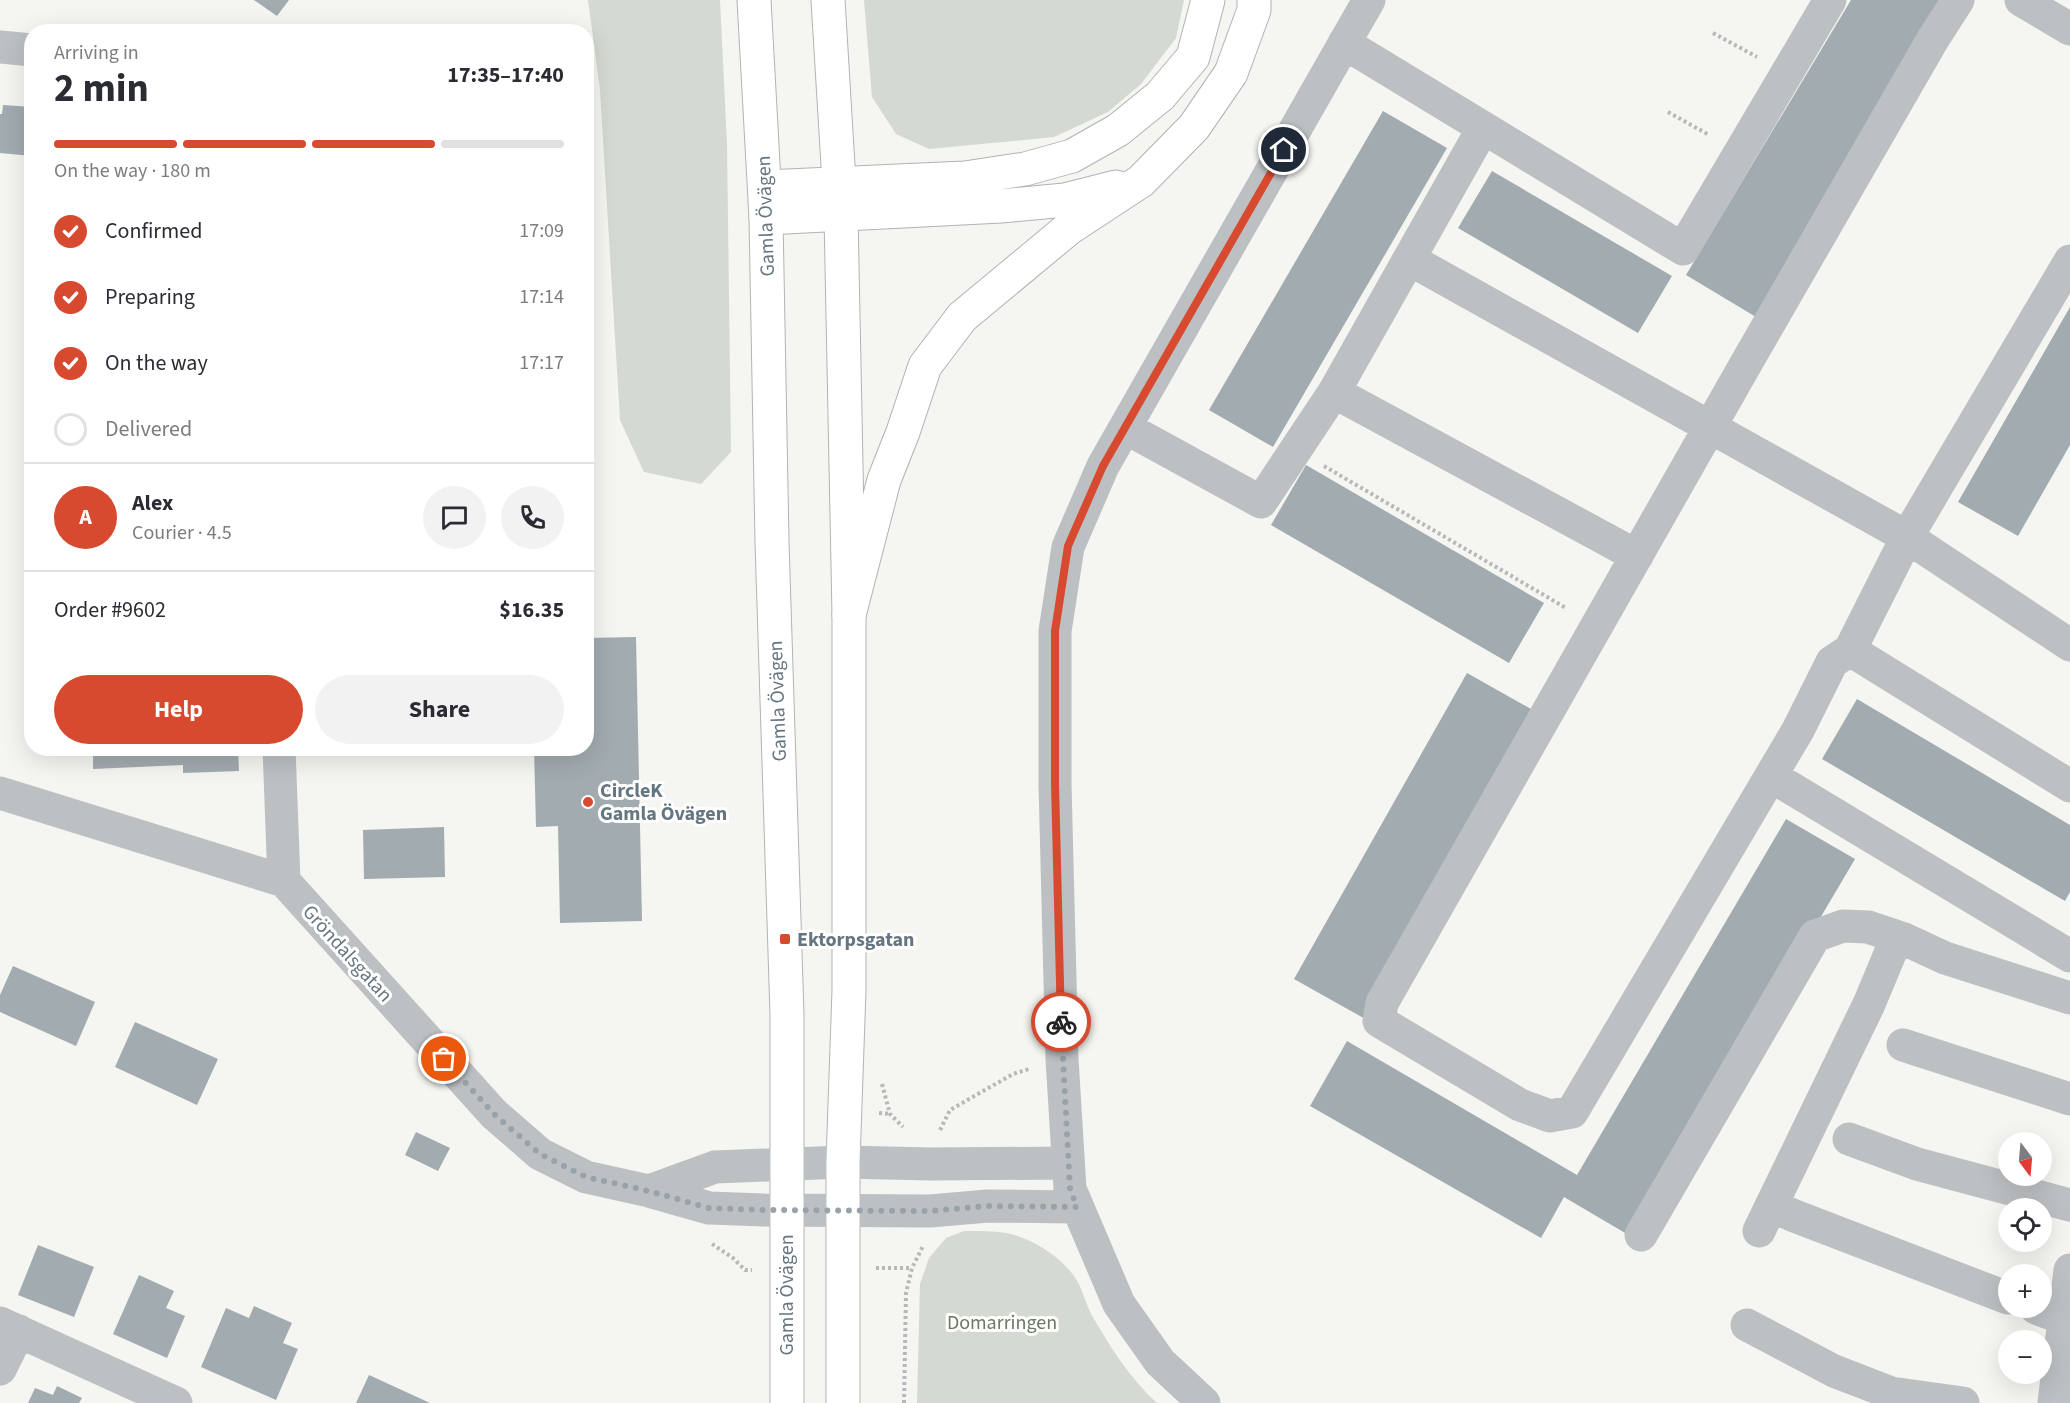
<!DOCTYPE html>
<meta charset="utf-8">
<style>
body{margin:0;font-family:"Source Sans 3",sans-serif;background:#f2f2f3;color:#2b2b33;height:100vh;display:flex;flex-direction:column;font-size:22px;white-space:nowrap}
*{box-sizing:border-box;margin:0}
p{font-size:20px;color:#7c7c81}
.icon{flex:none;width:33px;height:33px;fill:none;stroke:currentColor;stroke-width:2;stroke-linecap:round;stroke-linejoin:round}
.map{position:relative;flex:1;overflow:hidden}
.drawer{position:absolute;left:24px;top:24px;width:570px;height:732px;display:flex;flex-direction:column;background:#fff;border-radius:24px;box-shadow:0 6px 24px #0002}
.drawer>*{flex:none}
.needle{width:39px;rotate:164deg}
.buttons{position:absolute;left:1998px;top:1132px;display:grid;gap:12px}
.buttons a{display:grid;place-items:center;width:54px;height:54px;border-radius:50%;background:#fff;box-shadow:0 6px 24px #0002;font-size:30px}
.pin{position:absolute;display:grid;place-items:center;width:51px;height:51px;color:#fff;margin:-26px;border:3px solid #fff;border-radius:50%;box-shadow:0 2px 6px #0007}
.courier{position:absolute;display:grid;place-items:center;width:60px;height:60px;margin:-30px;border:4px solid #d74a2f;border-radius:50%;background:#fff;color:#222;box-shadow:0 2px 8px #0007}
.headline em{font-style:normal;font-weight:700}
.headline div{display:flex;flex-direction:column-reverse}
.headline{display:flex;align-items:center;justify-content:space-between;height:102px;padding:0 30px}
h1{font-size:39px;font-weight:700;line-height:45px}
.bar{display:grid;grid-template-columns:repeat(4,1fr);gap:9px 6px;align-content:center;height:72px;padding:0 30px}
.bar i{height:8px;border-radius:4px;background:#e1e1e2}
.bar .active{background:#d74a2f}
.bar p{grid-column:span 4}
.line{display:flex;align-items:center;gap:15px;padding:0 30px;border-top:2px solid #e1e1e2}
.line div{flex:1}
.round{display:grid;place-items:center;flex:none;width:63px;height:63px;border-radius:32px;background:#f2f2f3}
ol{padding:0 30px;list-style:none}
li{display:flex;align-items:center;gap:18px;height:66px}
li p{margin-inline-start:auto}
li .icon{padding:6px;border-radius:50%;background:#d74a2f;color:#fff;stroke-width:4}
li:last-child{color:#7c7c81}
li i{width:33px;height:33px;border:3px solid #e1e1e2;border-radius:50%}
.cta{display:flex;gap:12px;margin-top:auto;padding:12px 30px}
.cta a{flex:1;height:69px;border-radius:36px;background:#d74a2f;color:#fff;font-size:24px;font-weight:700;line-height:69px;text-align:center}
.cta a+a{background:#f2f2f3;color:#2b2b33}
.map>svg:first-child{display:block}
.green{fill:#d4d9d1}
.building{fill:#a2abaf}
.lines{fill:none;stroke-linecap:round;stroke-linejoin:round}
.major-casing{stroke:#b0b4b7;stroke-width:35}
.highway-casing{stroke:#afb3b6;stroke-width:35}
.path{stroke:#b6b9bb;stroke-width:4;stroke-dasharray:3 3;stroke-linecap:butt}
.minor{stroke:#bcc0c3;stroke-width:33}
.major{stroke:#fff;stroke-width:33}
.highway{stroke:#fff;stroke-width:33}
.done{stroke:#98a2a8;stroke-width:6;stroke-dasharray:0 10.8}
.route{stroke:#d74a2f;stroke-width:8}
.poi-dot{fill:#d74a2f;stroke:#fff;stroke-width:2}
.labels{text-anchor:middle;stroke-width:6;stroke-linejoin:round;paint-order:stroke}
.street-label{font-size:20px;fill:#667680;stroke:#fff}
.poi-label{font-size:20px;font-weight:bold;fill:#667680;stroke:#fff;text-anchor:start}
.park-label{font-size:20px;fill:#6a7864;stroke:#fff}
</style>
<div class="map">
<svg width="2070" height="1403" viewBox="0 0 2070 1403">
<rect width="100%" height="100%" fill="#f5f5f1"/>
<!-- green -->
<path class="green" d="M588,0H720L727,144L731,452L701,484L644,472L620,420L600,90Z
M864,0H1184L1176,38L1141,84L1108,112L1054,137L929,149L896,134L872,97Z
M964,1231C983,1231 1005,1230 1023,1238C1041,1245 1063,1260 1074,1276C1082,1287 1085,1302 1091,1314C1109,1345 1130,1379 1157,1403H917L920,1284L929,1258L946,1238Z"/>
<!-- building -->
<path class="building" d="M254,0H289L277,16Z
M1851,0H1946L1756,317L1686,275Z
M3,105L32,107V156L0,153V114H2Z
M1383,111L1447,148L1273,447L1209,410Z
M1492,171L1672,276L1638,333L1458,228Z
M2070,307V445L2018,536L1958,502Z
M1306,465L1544,603L1509,663L1271,525Z
M636,637L642,921L560,923L558,826L536,827L534,748H586V638Z
M1467,673L1540,714L1367,1020L1294,979Z
M1857,699L2070,825V892L2065,901L1822,759Z
M93,748H238L239,771L183,773V765L93,769Z
M1786,819L1855,859L1632,1237L1564,1197L1541,1238L1310,1106L1347,1041L1577,1175Z
M444,827L445,877L364,879L363,830Z
M13,966L95,1002L76,1046L0,1012V995Z
M135,1022L218,1059L197,1105L115,1067Z
M416,1132L450,1148L438,1171L405,1155Z
M38,1245L94,1267L74,1317L18,1295Z
M139,1275L174,1291L166,1308L185,1316L167,1358L113,1334Z
M254,1306L292,1323L283,1343L298,1349L276,1400L201,1367L226,1308L249,1318Z
M369,1375L430,1403H356Z
M57,1386L82,1398L79,1403H28L35,1388L53,1395Z"/>
<g class="lines">
<defs>
<path id="major" d="M754,0L766,218L772,542L787,1015V1403
M828,0L841,215L849,615V990L843,1162V1403"/>
<path id="highway" d="M765,187L965,178L1025,169L1072,156L1118,130L1160,96L1193,57L1208,0
M766,218L1001,206L1065,200L1116,187
M849,615L884,480L903,432L925,366L962,317L1068,229L1141,181L1194,127L1231,73L1254,10V0"/>
</defs>
<!-- major casing -->
<use href="#major" class="major-casing"/>
<!-- highway casing -->
<use href="#highway" class="highway-casing"/>
<!-- path -->
<path class="path" d="M1713,33L1757,57
M1668,112L1709,135
M1324,466L1566,608
M882,1084L890,1114L903,1127
M879,1113L890,1114
M940,1130L950,1110L1013,1074L1029,1069
M712,1244L733,1258L745,1270H752
M876,1268H912
M904,1403L906,1293L912,1268L923,1246"/>
<!-- minor -->
<path class="minor" d="M1958,0L1933,39C1747,359 1565,682 1382,1003L1379,1021L1520,1105L1550,1116L1572,1112L1798,730L1832,662L1850,650L1907,537L2070,261
M2021,0L2070,29
M1344,43L1683,249L1830,0
M0,47L32,50
M1409,259L1907,537L2070,645
M1334,392L1637,556
M1126,428L1261,502L1334,392L1483,128
M1850,650L2070,786
M279,748L284,881
M1771,776L2070,956
M0,793L284,881L494,1114L540,1154L586,1177L649,1191L709,1208L764,1210L930,1211L988,1206L1077,1207
M1903,1045L2070,1099
M1849,1139L1917,1164L2070,1205
M649,1191L715,1167L843,1162L931,1164L1068,1163
M1772,1205L1792,1215L2008,1298
M1759,1231L1869,1004L1897,937
M1641,1235L1815,936L1843,926L1868,927L1904,939L1945,958L2070,998
M2036,1308L2065,1319
M0,1323L176,1403
M1747,1325L1834,1371L1891,1393L1963,1403
M0,1369L19,1331
M1204,1403L1160,1362L1119,1304L1070,1189L1062,1059L1055,784V631L1068,547L1103,466L1369,0
M2054,1403L2070,1270"/>
<!-- major -->
<use href="#major" class="major"/>
<!-- highway -->
<use href="#highway" class="highway"/>
</g>
<g class="lines">
<!-- done -->
<path class="done" d="M444,1059L494,1114L540,1154L586,1177L649,1191L709,1208L764,1210L930,1211L988,1206L1077,1207L1070,1189L1061,1022"/>
<!-- route -->
<path class="route" d="M1061,1022L1055,784V631L1068,546L1103,466L1284,150"/>
</g>
<!-- markers -->
<g class="poi-dot">
<circle cx="588" cy="802" r="6"/>
<rect x="779" y="933" width="12" height="12" rx="3"/>
</g>
<g class="labels">
<!-- street labels -->
<g class="street-label">
<text transform="translate(765 216) rotate(-92)" y="7">Gamla Övägen</text>
<text transform="translate(777 701) rotate(-92)" y="7">Gamla Övägen</text>
<text transform="translate(348 953) rotate(48)" y="7">Gröndalsgatan</text>
<text transform="translate(786 1295) rotate(-90)" y="7">Gamla Övägen</text>
</g>
<!-- poi labels -->
<g class="poi-label">
<text x="600" y="797">CircleK<tspan x="600" dy="23">Gamla Övägen</tspan></text>
<text x="797" y="946">Ektorpsgatan</text>
</g>
<!-- park labels -->
<g class="park-label">
<text x="1002" y="1329">Domarringen</text>
</g>
</g>
</svg>
<div class="buttons">
<a><svg class="needle" viewBox="-14 -14 28 28"><path d="M0-13l5 13h-10z" fill="#e53935"/><path d="M0 13l5-13h-10z" fill="#7c7c81"/></svg></a>
<a><svg class="icon" aria-label="locate" viewBox="0 0 24 24"><circle cx="12" cy="12" r="6"/><path d="M12 2v4M12 18v4M2 12h4M18 12h4"/></svg></a>
<a>+</a>
<a>−</a>
</div>
<div class="pin" style="left:444px;top:1059px;background:#ea580c"><svg class="icon" aria-label="bag" viewBox="0 0 24 24"><path d="M5 8h14l-1 12H6zM9 8a3 3 0 0 1 6 0"/></svg></div>
<div class="pin" style="left:1284px;top:150px;background:#1f2937"><svg class="icon" aria-label="home" viewBox="0 0 24 24"><path d="M3 11l9-7 9 7M6 9v11h12V9"/></svg></div>
<div class="courier" style="left:1061px;top:1022px"><svg class="icon" aria-label="bike" viewBox="0 0 24 24"><circle cx="6" cy="16" r="4"/><circle cx="18" cy="16" r="4"/><path d="M6 16l4-8h5l3 8M10 8l3 8H6M13 5h3"/></svg></div>
<section class="drawer">
<div class="headline"><div><h1>2 min</h1><p>Arriving in</p></div><em>17:35–17:40</em></div>
<div class="bar"><i class="active"></i><i class="active"></i><i class="active"></i><i></i><p>On the way · 180 m</p></div>
<ol>
<li><svg class="icon" aria-label="check" viewBox="0 0 24 24"><path d="M5 12l5 5 9-10"/></svg>Confirmed<p>17:09</p></li>
<li><svg class="icon" aria-label="check" viewBox="0 0 24 24"><path d="M5 12l5 5 9-10"/></svg>Preparing<p>17:14</p></li>
<li><svg class="icon" aria-label="check" viewBox="0 0 24 24"><path d="M5 12l5 5 9-10"/></svg>On the way<p>17:17</p></li>
<li><i></i>Delivered</li>
</ol>
<div class="line" style="height:108px"><b class="round" style="background:#d74a2f;color:#fff">A</b><div><b>Alex</b><p>Courier · 4.5</p></div><a class="round"><svg class="icon" aria-label="chat" viewBox="0 0 24 24"><path d="M4 5h16v11H9l-5 4z"/></svg></a><a class="round"><svg class="icon" aria-label="phone" viewBox="0 0 24 24"><path d="M5 4h4l2 5-3 2q2 4 5 5l2-3 5 2v4C11 20 4 13 5 4z"/></svg></a></div>
<div class="line" style="height:78px"><div>Order #9602</div><b>$16.35</b></div>
<div class="cta"><a>Help</a><a>Share</a></div>
</section>
</div>
